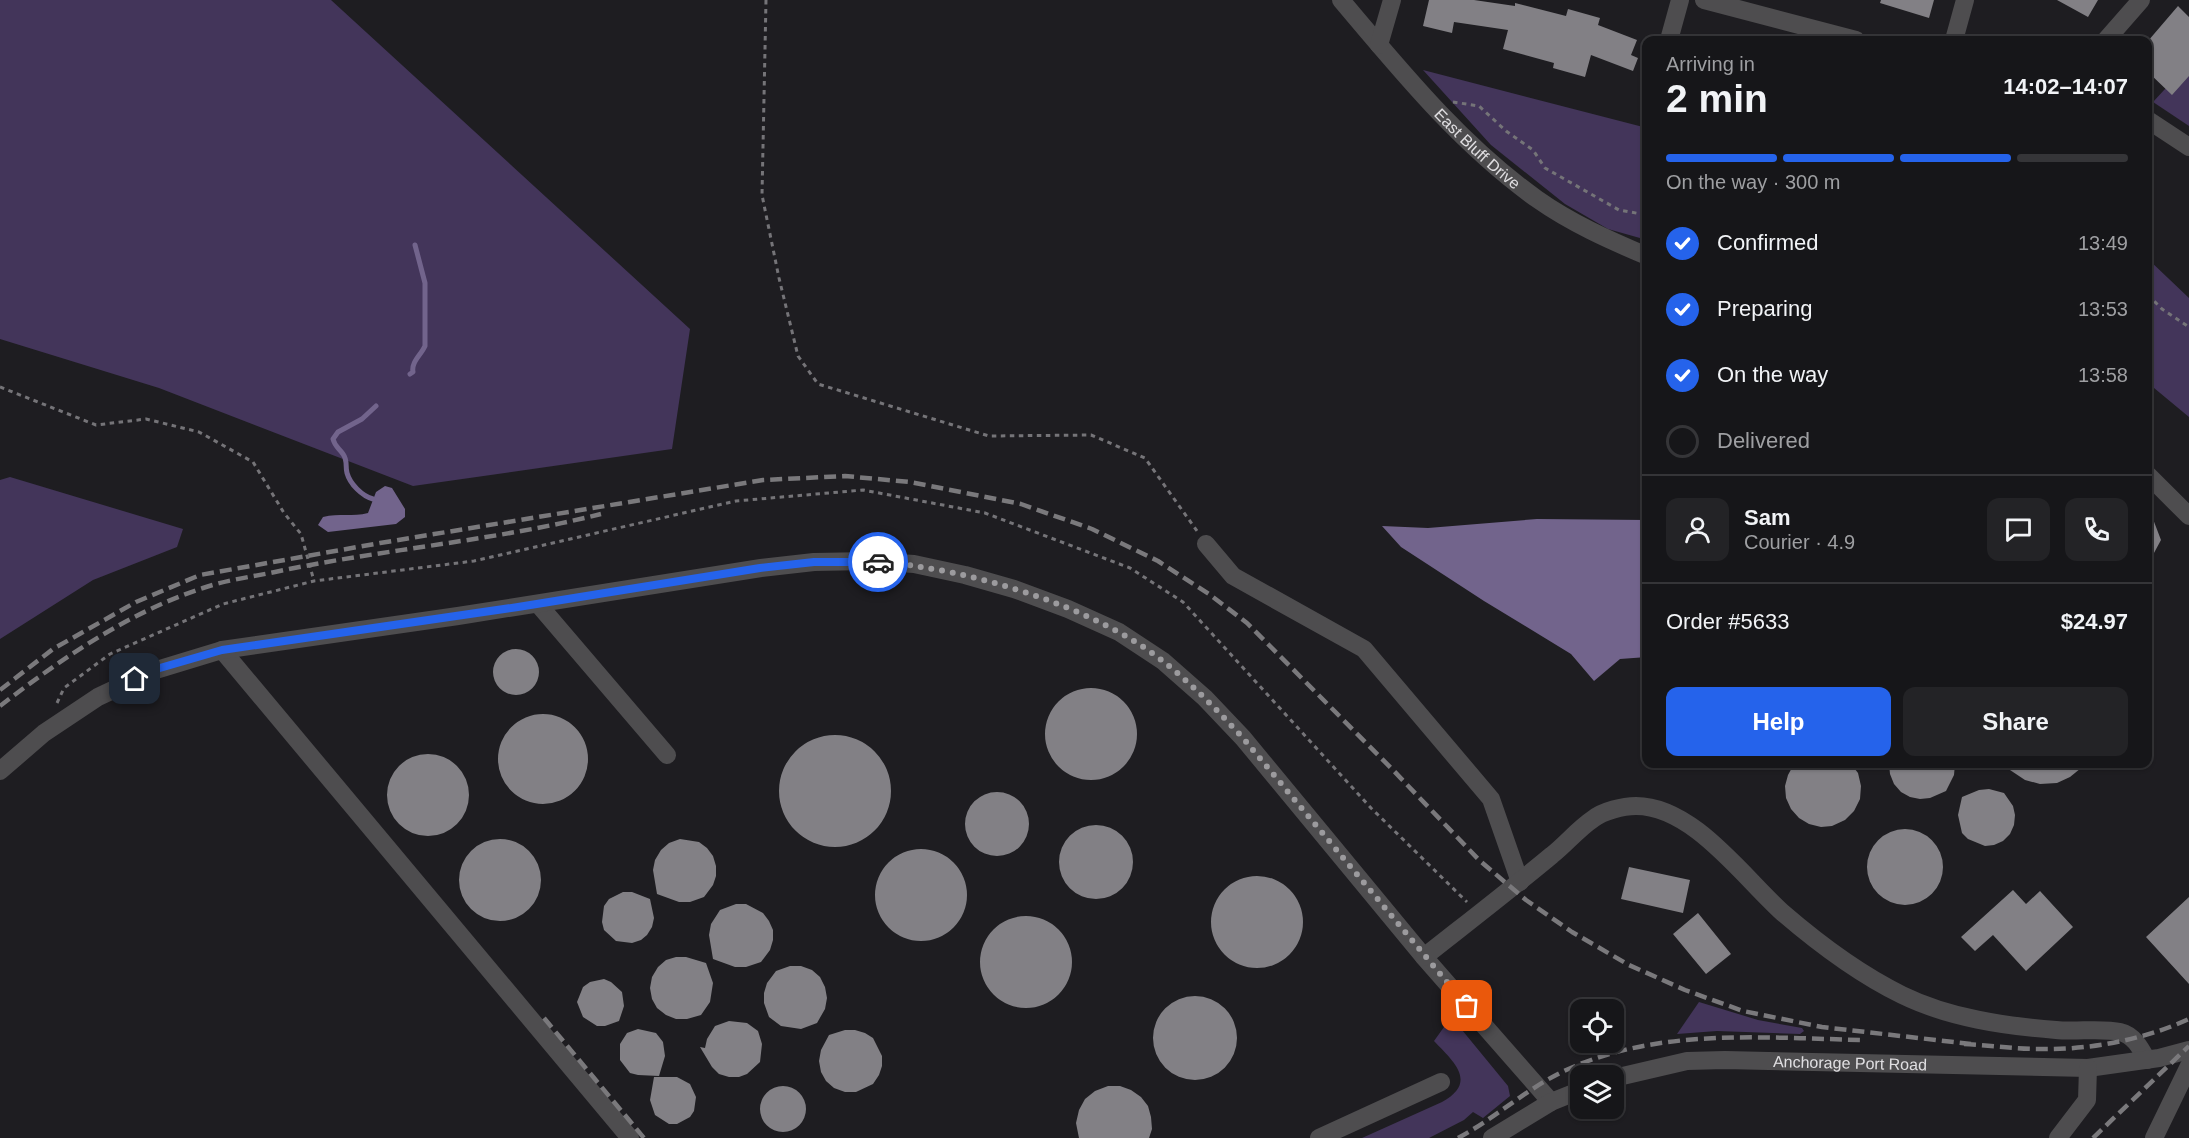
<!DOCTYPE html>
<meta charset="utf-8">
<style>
body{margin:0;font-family:Helvetica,sans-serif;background:#232326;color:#f1f3f6;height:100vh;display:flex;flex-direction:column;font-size:22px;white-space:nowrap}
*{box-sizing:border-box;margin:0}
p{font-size:20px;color:#9e9fa2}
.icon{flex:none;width:33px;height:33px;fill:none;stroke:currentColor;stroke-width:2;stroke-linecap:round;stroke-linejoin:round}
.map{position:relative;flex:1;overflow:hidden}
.panel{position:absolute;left:1642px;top:36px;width:510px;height:732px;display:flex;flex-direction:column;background:#161619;border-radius:12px;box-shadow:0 2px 4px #0004,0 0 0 2px #353538}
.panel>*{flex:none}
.tools{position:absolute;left:1570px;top:999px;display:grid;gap:12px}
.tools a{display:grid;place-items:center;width:54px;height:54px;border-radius:12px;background:#161619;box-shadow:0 2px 4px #0004,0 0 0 2px #353538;font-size:30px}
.pin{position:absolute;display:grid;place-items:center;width:51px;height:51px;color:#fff;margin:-26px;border-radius:12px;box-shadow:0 3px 9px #0006}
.courier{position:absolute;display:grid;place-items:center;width:60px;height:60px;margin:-30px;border:4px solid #2563eb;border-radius:50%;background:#fff;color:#222;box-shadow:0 2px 8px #0007}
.summary em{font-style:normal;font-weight:700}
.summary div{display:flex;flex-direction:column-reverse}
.summary{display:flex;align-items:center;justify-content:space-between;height:102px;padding:0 24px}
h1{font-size:39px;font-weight:700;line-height:45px}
.bar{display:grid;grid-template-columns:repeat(4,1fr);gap:9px 6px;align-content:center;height:72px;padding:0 24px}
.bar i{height:8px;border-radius:4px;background:#353538}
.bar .on{background:#2563eb}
.bar p{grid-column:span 4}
.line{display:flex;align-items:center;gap:15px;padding:0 24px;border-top:2px solid #353538}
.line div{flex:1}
.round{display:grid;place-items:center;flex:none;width:63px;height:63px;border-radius:12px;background:#232326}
ol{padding:0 24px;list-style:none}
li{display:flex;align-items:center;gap:18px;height:66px}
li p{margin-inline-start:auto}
li .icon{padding:6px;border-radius:50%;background:#2563eb;color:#fff;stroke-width:4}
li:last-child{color:#9e9fa2}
li i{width:33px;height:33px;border:3px solid #353538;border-radius:50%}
.button{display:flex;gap:12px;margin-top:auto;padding:12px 24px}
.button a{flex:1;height:69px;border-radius:12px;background:#2563eb;color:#fff;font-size:24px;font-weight:700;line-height:69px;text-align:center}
.button a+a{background:#232326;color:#f1f3f6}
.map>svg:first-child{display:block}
.green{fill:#43355a}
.water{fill:#72648c}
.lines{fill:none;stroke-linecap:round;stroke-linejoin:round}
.stream{stroke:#72648c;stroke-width:5}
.building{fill:#828085}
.path{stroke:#757478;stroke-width:3;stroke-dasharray:4.5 4.5;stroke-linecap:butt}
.minor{stroke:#4e4d4f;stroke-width:18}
.rail{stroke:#7a797c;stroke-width:4.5;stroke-dasharray:12 6;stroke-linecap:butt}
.done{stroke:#9c9b9e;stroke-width:6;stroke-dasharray:0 10.8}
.route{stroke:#2563eb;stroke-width:8}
.labels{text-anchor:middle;stroke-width:6;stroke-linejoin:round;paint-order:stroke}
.street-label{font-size:16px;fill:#e0dfe2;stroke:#080809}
</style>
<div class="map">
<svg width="2189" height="1138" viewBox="0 0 2189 1138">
<rect width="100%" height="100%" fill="#1e1d21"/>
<!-- green -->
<path class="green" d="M0,0H331L690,329L672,449L413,486L159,388L0,339Z
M2189,63V126L2153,102Z
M1423,70L1647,128V240L1608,229L1565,204L1491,145Z
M2148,259L2189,298V417L2148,383Z
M10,477L183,529L177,547L93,580L0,639V480Z
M1699,1002L1758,1020L1802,1028L1804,1031L1800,1034L1717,1031L1677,1034Z
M1453,1019L1508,1086L1510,1096L1483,1118L1473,1112L1464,1120L1429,1138H1362L1442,1102C1478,1082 1454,1062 1434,1041L1444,1027Z"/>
<!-- water -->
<path class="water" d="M385,486L392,488L405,509V517L396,524L328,532L318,525L323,517C339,513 353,517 368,513L376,492Z
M1537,519L1647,520V657L1620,659L1594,681L1571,654L1484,601L1401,547L1382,526L1428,528Z"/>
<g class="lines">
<!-- stream -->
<path class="stream" d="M410,374L413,372C411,362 421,355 425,346V283L415,245
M373,499C362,496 350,484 347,473C345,466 348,461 343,454C339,448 335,447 333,439L338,432L362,419L376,406"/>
</g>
<!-- building -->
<path class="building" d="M1429,0H1474L1515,6V3L1566,16L1568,9L1600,18L1598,25L1637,40L1631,55L1638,58L1633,71L1591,55L1585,77L1553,68L1554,63L1503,49L1508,30L1454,22L1452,33L1423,26Z
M1881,0H1934L1929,18L1880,3Z
M2057,0H2098L2088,17Z
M2178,6L2189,17V76L2172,95L2148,72V41Z
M2148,506L2161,540L2148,564Z
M493 672a23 23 0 1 1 46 0a23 23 0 1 1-46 0Z
M1045 734a46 46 0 1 1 92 0a46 46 0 1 1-92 0Z
M498 759a45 45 0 1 1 90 0a45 45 0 1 1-90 0Z
M779 791a56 56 0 1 1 112 0a56 56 0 1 1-112 0Z
M387 795a41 41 0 1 1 82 0a41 41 0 1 1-82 0Z
M1794,764H1851L1858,773L1861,786L1860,799L1854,811L1845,820L1832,826L1821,827L1809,824L1799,818L1791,809L1786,798L1785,786L1788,775Z
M1889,764H1955L1954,775L1946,791L1930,798L1920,799L1910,797L1901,792L1894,784L1890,774Z
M2001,764H2086L2070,777L2057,783L2040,784L2025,780Z
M1989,789L2004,793L2013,806L2015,815L2014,825L2010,834L2003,841L1994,845L1985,846L1968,839L1962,833L1958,815L1962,797L1979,790Z
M965 824a32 32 0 1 1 64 0a32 32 0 1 1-64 0Z
M1059 862a37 37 0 1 1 74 0a37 37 0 1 1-74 0Z
M1867 867a38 38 0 1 1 76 0a38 38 0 1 1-76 0Z
M680,839L699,842L707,848L713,856L716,866V876L713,885L704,897L690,902H679L657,894L653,870L655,860L661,850L669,843Z
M459 880a41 41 0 1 1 82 0a41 41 0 1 1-82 0Z
M875 895a46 46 0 1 1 92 0a46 46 0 1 1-92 0Z
M1629,867L1690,880L1683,913L1621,899Z
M1211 922a46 46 0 1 1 92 0a46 46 0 1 1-92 0Z
M2013,890L2026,904L2040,891L2073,927L2026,971L1993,935L1975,951L1961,937Z
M623,892H632L650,899L654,918L652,927L647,935L641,940L632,943L616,941L604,930L602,922L604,906L609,899Z
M2189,897V984L2146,937Z
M736,904H746L763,913L769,921L773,930V940L770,950L761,962L746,967H735L713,959L709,935L711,924L720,910Z
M1698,913L1731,954L1706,974L1673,934Z
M980 962a46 46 0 1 1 92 0a46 46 0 1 1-92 0Z
M676,957H686L706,963L713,983L710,1002L701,1015L687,1019H676L666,1015L657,1008L652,999L650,988L652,977L658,967L666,960Z
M790,966H801L812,970L820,977L825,987L827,998L825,1009L817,1023L801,1029L781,1026L769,1017L764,1003V993L767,983L776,971Z
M604,979L611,982L622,992L624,1006L619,1021L605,1026H597L583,1017L577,1002L583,987L590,982Z
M1153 1038a42 42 0 1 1 84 0a42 42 0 1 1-84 0Z
M729,1021L747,1023L758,1031L762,1044L760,1062L747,1074L739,1077H729L719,1074L712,1067L700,1047L705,1048L707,1039L715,1026Z
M638,1029L656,1033L663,1042L665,1056L659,1076L638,1075L630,1073L620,1060V1044L627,1033Z
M845,1030H855L865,1033L873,1038L882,1056V1066L879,1075L873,1084L856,1092H845L834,1088L826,1081L821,1072L819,1061L821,1050L829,1035Z
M654,1077H677L690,1084L696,1097L694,1111L690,1117L677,1124H669L655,1115L650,1100Z
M760 1109a23 23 0 1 1 46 0a23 23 0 1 1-46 0Z
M1108,1086H1120L1131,1090L1141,1097L1148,1106L1151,1117L1152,1129L1149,1138H1079L1076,1123L1079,1110L1085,1099L1095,1091Z"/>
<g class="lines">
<!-- path -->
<path class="path" d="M766,0L762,195L779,278L798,356L818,384L989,436L1091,435L1145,458L1197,531
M1453,102L1479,106L1506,131L1533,150L1545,168L1619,210L1647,215
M2148,295L2162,309L2189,327
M0,387L96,425L146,419L199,432L253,462L284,513L301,534L314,581
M57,703L64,688L110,654L223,604L314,581L474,561L736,501L863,490L985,513L1130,568L1183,602L1371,808L1467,902"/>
<!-- minor -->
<g class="minor">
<path id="s1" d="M1341,0C1401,71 1461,145 1537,199C1571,223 1609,240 1647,256"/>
<path d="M1704,0L1856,40"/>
<path d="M1669,40L1680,0"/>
<path d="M1954,40L1965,0"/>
<path d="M2106,40L2141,0"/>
<path d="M1379,45L1392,0"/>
<path d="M2148,120L2189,147"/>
<path d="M2148,475L2189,516"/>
<path d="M1206,544L1233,576L1364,649L1491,799L1520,882"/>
<path d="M538,604L667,755"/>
<path d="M222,650L630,1138"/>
<path d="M0,771L44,733L98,697L153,671L222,650L458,616L761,568L814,562L869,561L914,564L965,575L1014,589L1068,609L1119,632L1163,661L1205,698L1243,738L1424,957L1551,1102"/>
<path d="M1424,957C1467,923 1510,890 1552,855C1566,844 1578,829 1593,819C1603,811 1623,806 1636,806C1693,806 1743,877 1783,913C1819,944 1859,974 1902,995C1949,1018 2005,1026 2056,1030C2075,1032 2103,1028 2120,1032C2134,1035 2141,1049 2147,1060"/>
<path id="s2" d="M1614,1078L1687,1061L1725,1060L2088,1068L2159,1058L2189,1050"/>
<path d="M1319,1138L1441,1082"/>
<path d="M1492,1138L1551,1102L1581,1090"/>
<path d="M2058,1138L2087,1100L2088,1068"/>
<path d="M2154,1138L2189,1066"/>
</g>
<!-- rail -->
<path class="rail" d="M0,690L53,649L136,602L200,575L380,543L763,480L845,476L910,482L1021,504L1092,529L1158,561L1209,594L1247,623L1392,769L1479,860L1526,900L1572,932L1629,965L1685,990L1743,1011L1822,1027L1971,1044
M0,706C61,659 129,612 203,588C226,580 251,577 275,572C383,549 494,541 601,514
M544,1018L644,1138
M1964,1044C1989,1045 2014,1049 2039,1049C2090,1050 2143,1040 2189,1019
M1458,1138C1494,1119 1525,1090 1562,1072C1656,1027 1761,1038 1863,1040
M2093,1138L2189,1046"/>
</g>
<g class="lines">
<!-- done -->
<path class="done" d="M878,562C967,568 1094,606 1164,662C1193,685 1218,711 1243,738L1467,1006"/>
<!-- route -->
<path class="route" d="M135,679L153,670L222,650L518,607L760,568L814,562H878"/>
</g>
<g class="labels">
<!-- street labels -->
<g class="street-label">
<text dy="6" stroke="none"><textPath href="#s1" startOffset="202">East Bluff Drive</textPath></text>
<text dy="6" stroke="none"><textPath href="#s2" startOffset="238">Anchorage Port Road</textPath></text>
</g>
</g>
</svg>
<div class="tools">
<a><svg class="icon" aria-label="locate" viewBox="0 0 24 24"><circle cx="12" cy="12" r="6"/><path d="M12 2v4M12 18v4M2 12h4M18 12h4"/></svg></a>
<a><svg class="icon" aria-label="layers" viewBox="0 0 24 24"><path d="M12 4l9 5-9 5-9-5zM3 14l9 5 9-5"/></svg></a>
</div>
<div class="pin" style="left:1467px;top:1006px;background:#ea580c"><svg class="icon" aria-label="bag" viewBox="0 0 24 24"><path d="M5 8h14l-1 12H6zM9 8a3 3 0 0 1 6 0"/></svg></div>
<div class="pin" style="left:135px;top:679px;background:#1f2937"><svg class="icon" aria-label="home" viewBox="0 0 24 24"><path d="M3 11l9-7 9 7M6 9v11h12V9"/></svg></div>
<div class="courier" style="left:878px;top:562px"><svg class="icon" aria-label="car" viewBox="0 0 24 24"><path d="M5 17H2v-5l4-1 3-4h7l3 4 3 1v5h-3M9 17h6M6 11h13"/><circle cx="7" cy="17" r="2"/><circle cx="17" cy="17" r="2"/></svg></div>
<section class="panel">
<div class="summary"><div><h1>2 min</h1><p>Arriving in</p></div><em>14:02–14:07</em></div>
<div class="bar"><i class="on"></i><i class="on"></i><i class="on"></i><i></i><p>On the way · 300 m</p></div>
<ol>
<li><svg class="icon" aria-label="check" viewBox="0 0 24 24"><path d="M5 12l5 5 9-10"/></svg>Confirmed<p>13:49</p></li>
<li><svg class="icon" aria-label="check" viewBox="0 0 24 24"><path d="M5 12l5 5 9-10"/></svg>Preparing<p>13:53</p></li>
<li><svg class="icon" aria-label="check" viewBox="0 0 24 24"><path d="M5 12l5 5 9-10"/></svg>On the way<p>13:58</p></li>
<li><i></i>Delivered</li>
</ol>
<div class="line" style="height:108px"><a class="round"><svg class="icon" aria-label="person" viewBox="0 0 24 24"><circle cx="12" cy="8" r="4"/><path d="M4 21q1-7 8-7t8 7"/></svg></a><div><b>Sam</b><p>Courier · 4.9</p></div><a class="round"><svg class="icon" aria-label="chat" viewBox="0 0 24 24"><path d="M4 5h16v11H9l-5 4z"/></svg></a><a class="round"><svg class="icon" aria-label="phone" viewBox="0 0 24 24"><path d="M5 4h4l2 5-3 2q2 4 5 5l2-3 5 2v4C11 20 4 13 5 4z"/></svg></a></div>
<div class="line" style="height:78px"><div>Order #5633</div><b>$24.97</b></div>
<div class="button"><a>Help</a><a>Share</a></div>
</section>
</div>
